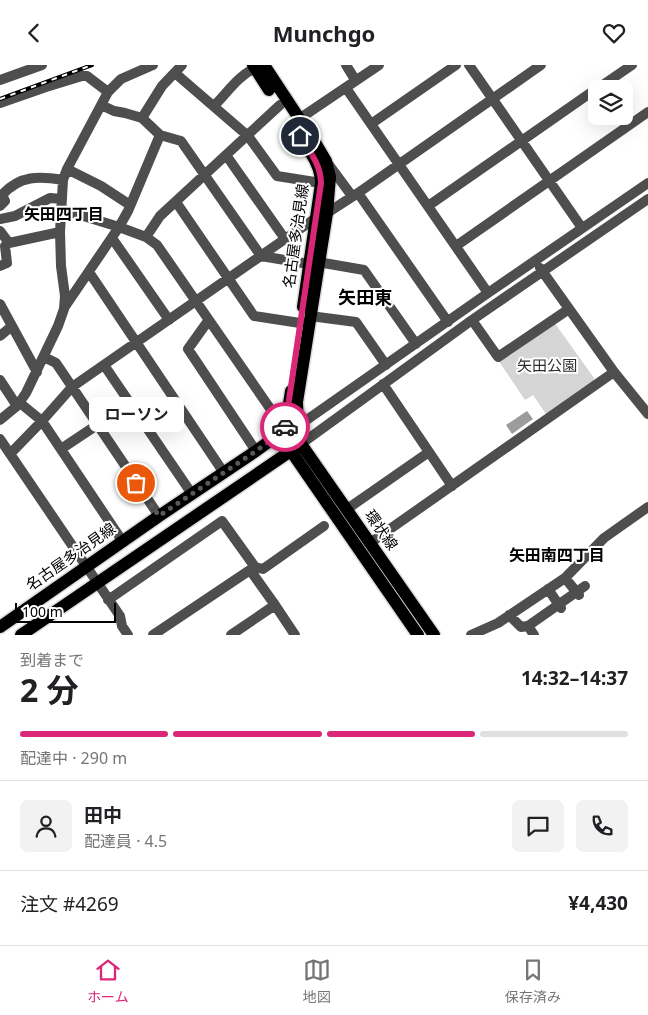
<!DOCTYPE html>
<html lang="ja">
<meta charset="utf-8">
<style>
body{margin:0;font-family:"Noto Sans","Noto Sans JP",sans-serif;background:#f2f2f2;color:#202124;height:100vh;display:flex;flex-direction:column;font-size:19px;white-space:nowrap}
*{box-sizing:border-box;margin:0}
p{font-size:16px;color:#757577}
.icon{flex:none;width:28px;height:28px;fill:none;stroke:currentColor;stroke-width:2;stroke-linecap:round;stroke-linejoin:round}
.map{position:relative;height:570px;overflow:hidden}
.drawer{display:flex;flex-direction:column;background:#fff;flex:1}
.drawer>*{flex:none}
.buttons{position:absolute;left:588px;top:15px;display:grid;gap:10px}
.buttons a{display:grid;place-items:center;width:45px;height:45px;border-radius:8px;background:#fff;box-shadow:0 5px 20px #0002;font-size:25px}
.scale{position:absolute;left:15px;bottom:12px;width:101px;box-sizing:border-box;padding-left:5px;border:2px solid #000;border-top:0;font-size:14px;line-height:18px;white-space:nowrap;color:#000;-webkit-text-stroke:4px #fff;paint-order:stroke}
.pin{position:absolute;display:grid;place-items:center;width:42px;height:42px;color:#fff;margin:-21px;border:2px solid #fff;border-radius:50%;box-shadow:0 1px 5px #0007}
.courier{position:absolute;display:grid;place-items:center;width:50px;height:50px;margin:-25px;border:4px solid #db2777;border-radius:50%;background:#fff;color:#222;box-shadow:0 1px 6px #0007}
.bubble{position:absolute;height:35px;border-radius:8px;background:#fff;box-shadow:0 5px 20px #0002;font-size:16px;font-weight:700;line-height:35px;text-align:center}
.summary em{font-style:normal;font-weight:700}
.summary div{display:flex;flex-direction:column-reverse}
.summary{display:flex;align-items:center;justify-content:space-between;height:85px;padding:0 20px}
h1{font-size:32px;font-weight:700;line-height:38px}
.bar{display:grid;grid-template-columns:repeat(4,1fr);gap:8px 5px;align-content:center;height:60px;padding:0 20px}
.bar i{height:6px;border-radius:4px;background:#e0e0e0}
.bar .active{background:#db2777}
.bar p{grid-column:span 4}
.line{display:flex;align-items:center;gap:12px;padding:0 20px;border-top:1px solid #e0e0e0}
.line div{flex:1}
.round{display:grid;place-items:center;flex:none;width:52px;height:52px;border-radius:8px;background:#f2f2f2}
header{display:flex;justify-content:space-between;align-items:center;height:65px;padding:0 20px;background:#fff;font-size:22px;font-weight:700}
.dock{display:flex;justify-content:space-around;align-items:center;height:70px;border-top:1px solid #e0e0e0;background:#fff;font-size:14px;color:#757577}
.dock a{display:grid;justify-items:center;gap:2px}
.dock .active{color:#db2777}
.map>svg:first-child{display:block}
.green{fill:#d5d5d5}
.water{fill:#9c9c9c}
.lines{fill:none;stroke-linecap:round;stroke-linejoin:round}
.major-casing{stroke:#dbdbdb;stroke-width:15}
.minor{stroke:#4e4e4e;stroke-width:10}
.major{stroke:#000;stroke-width:12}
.rail-casing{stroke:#000;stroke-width:4}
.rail{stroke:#fff;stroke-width:2;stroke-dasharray:5.5;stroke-linecap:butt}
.minor-bridge{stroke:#4e4e4e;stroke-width:10}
.done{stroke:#595959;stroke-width:5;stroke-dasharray:0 9}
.route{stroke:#db2777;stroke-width:6}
.labels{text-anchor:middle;stroke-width:4;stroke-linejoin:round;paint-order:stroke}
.street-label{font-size:15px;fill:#000;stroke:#fff}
.park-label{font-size:15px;fill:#2c2c2c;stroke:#fff}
.neighbourhood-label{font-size:16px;font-weight:bold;fill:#000;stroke:#fff}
.quarter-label{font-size:18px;font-weight:bold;fill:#000;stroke:#fff}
</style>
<header><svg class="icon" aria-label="back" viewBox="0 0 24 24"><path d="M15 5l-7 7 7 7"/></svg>Munchgo<svg class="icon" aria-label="heart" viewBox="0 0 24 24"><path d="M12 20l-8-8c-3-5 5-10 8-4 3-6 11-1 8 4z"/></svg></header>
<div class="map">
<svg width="648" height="570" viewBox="0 0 648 570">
<rect width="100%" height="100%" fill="#fff"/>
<!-- green -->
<path class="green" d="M554,257L594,313V316L546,349L533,330L525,335L498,295Z"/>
<!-- water -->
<path class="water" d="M527,346L533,354L512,369L506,360Z"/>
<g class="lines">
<defs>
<path id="major" d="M253,0L269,25
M264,0L316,79L326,96L330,112L327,148L297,337L298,361L301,379L434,570
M303,242L321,118C321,103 313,91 305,79
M291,326L285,365L291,386L418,570
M0,562L159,451L256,386L285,365L291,363
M21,570L298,381"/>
</defs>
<!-- major casing -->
<use href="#major" class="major-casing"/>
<!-- minor -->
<path class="minor" d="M346,0L356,16
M469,0L582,163
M175,8L248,71L277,111L321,118
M0,15L42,0
M346,23L488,228
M597,24L632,0
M0,38L46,22L82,11H87L108,27
M101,40L114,46L125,48L142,53L160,70L181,76L261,191L309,199
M214,41C227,28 238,11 255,3
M142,53L162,21L182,0
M299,54L379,0
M371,59L456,0
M226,90L285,174
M329,100L352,131
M67,104L101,121L130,140
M358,128L448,257
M176,137L254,251L300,258
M0,141L5,136L2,130C20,110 39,111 63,115
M428,141L596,24
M61,144L119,162L146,172L157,180L285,365
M0,154L15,151L50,133L62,134
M0,166L9,178
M146,172L160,151L280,40
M112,173L169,255
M456,181L648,47
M318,197L364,205L416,279
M0,201L7,198L5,181L9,178L60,167
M540,203L614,307L648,349
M89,207L224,408
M0,239L37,307
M64,243L119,162L128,146L160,70
M310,251L356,257L386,300
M472,255L498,292L569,244
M208,256L188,284L256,386
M0,271L12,261
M44,292L56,298L159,451
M104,300L192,429
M0,315L17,341
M383,319L452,421
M20,338L42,356L123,477
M0,355L17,341L26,328L58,261L64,244L65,231L61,201L60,167L63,115L67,104L108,27L121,14L153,0
M298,361L488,228L648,118
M0,374L120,551L122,561L128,570
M301,379L472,255L648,134
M61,384L97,360
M10,389L42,356L72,322L285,174L316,153L327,148L358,128L541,0
M347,444L429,387
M370,478L614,307
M255,502L263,504L324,461
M565,513L579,530
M548,524L561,543
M108,535L222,456L255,502L250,505
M509,550L521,562L528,561L534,570
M153,570L250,505L275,540
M231,570L275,540L295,570
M471,570L498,558L565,513L604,473L648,442"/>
<!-- major -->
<use href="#major" class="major"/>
<defs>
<path id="rail" d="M0,34L92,0"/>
</defs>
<!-- rail casing -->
<use href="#rail" class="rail-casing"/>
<!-- rail -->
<use href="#rail" class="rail"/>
<!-- minor-bridge -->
<path class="minor-bridge" d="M528,561L585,521"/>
</g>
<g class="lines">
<!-- done -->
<path class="done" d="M136,418L159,451L256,386L285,365V362"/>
<!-- route -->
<path class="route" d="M285,362L321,118C321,100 309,85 300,71"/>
</g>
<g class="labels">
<!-- street labels -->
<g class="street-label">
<text transform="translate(296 171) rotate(-82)" y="5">名古屋多治見線</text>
<text transform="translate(381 465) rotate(55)" y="5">環状線</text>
<text transform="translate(71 492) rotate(-35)" y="5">名古屋多治見線</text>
</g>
<!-- park labels -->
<g class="park-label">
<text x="547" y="306">矢田公園</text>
</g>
<!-- neighbourhood labels -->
<g class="neighbourhood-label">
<text x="64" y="155">矢田四丁目</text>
<text x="557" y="496">矢田南四丁目</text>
</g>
<!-- quarter labels -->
<g class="quarter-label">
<text x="365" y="239">矢田東</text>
</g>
</g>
</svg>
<div class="buttons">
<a><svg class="icon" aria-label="layers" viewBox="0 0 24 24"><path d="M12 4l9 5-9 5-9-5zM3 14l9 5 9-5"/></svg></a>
</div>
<div class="scale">100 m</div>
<div class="pin" style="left:136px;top:418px;background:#ea580c"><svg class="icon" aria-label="bag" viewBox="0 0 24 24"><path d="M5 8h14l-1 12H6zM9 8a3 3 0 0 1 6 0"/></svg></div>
<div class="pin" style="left:300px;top:71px;background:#1f2937"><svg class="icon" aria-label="home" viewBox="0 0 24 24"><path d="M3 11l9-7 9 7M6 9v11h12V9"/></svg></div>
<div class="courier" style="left:285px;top:362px"><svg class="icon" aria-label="car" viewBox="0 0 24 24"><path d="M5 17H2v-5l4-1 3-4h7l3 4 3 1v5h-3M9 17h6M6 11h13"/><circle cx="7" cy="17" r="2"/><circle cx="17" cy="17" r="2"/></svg></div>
<div class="bubble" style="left:89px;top:332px;width:95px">ローソン</div>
</div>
<section class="drawer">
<div class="summary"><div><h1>2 分</h1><p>到着まで</p></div><em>14:32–14:37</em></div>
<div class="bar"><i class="active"></i><i class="active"></i><i class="active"></i><i></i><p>配達中 · 290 m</p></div>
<div class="line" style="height:90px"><a class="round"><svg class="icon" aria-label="person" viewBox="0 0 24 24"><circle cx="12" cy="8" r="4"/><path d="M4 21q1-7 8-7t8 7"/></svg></a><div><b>田中</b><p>配達員 · 4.5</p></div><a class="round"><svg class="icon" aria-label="chat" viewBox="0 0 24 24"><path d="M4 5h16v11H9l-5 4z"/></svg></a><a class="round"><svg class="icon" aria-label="phone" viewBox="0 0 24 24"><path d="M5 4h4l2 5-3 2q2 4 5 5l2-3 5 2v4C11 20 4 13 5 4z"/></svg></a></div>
<div class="line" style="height:65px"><div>注文 #4269</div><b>¥4,430</b></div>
</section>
<nav class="dock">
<a class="active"><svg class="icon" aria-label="home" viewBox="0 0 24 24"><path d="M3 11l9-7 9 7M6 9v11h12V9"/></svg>ホーム</a>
<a><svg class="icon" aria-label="map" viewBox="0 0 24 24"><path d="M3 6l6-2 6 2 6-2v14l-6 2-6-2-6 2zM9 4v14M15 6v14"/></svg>地図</a>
<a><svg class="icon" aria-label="saved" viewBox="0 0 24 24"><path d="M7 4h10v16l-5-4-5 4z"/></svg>保存済み</a>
</nav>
